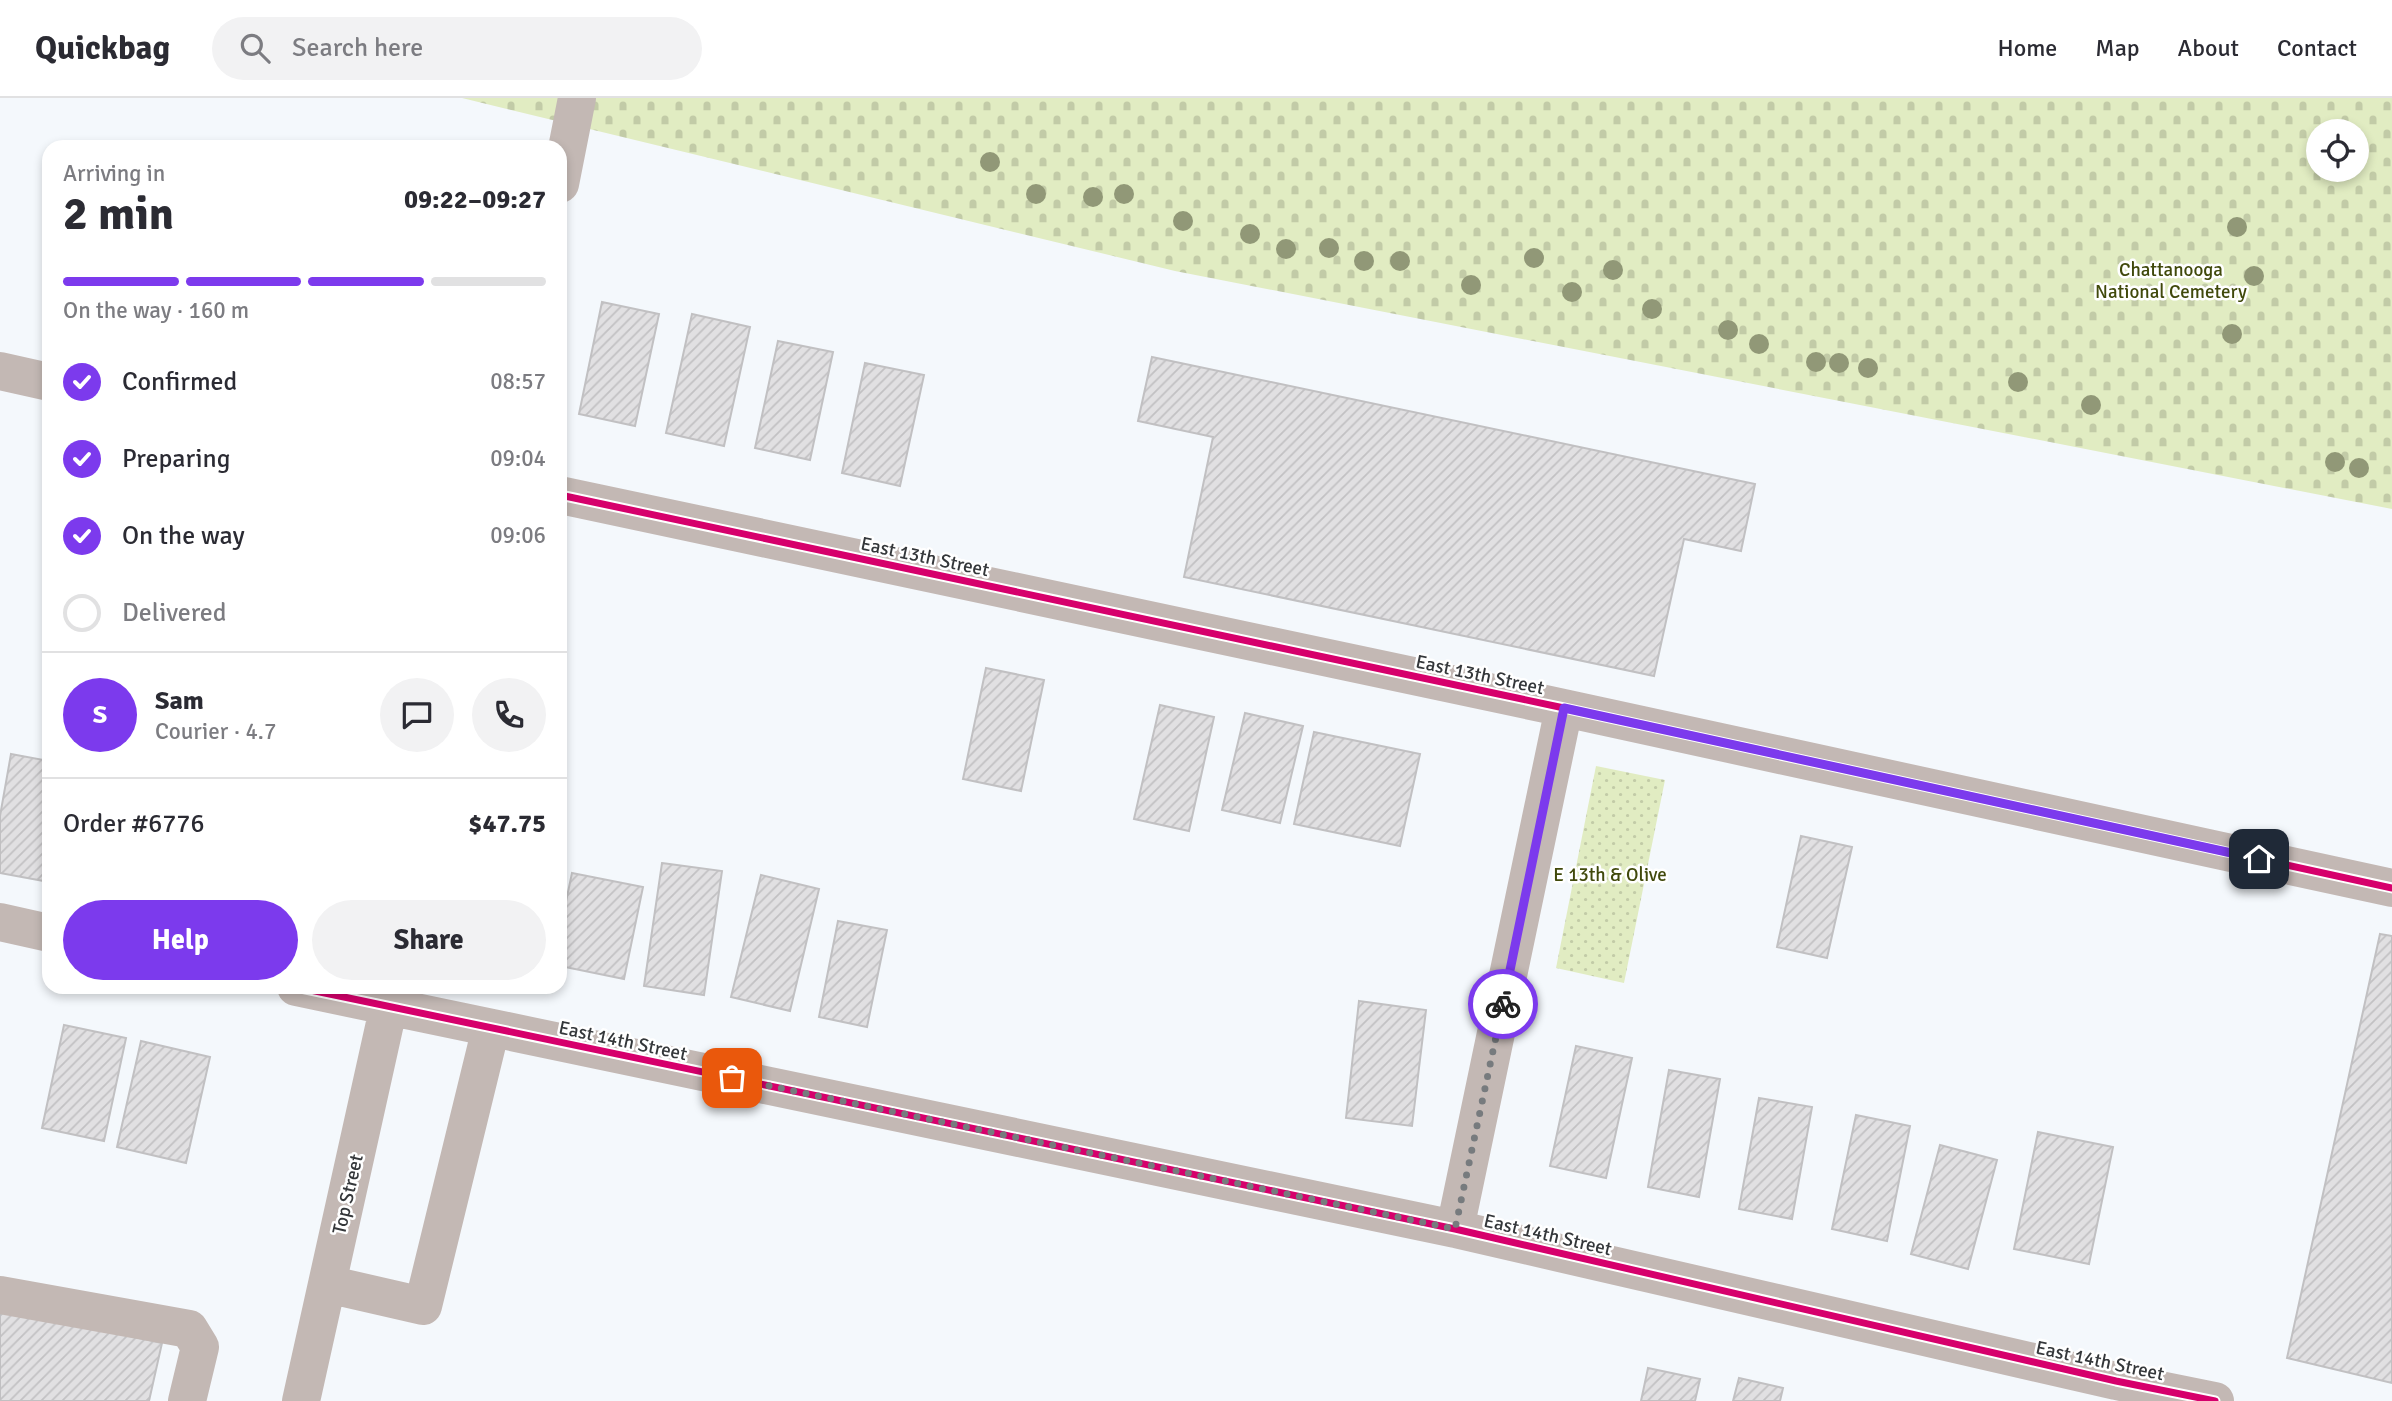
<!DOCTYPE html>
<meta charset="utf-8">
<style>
body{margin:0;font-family:Signika,sans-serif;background:#f2f2f3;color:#2b2b33;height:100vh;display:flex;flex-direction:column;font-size:26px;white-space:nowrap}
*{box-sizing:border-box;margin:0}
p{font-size:23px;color:#7c7c81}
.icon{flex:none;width:38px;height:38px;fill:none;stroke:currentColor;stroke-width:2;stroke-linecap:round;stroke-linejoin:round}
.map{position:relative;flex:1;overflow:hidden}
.sheet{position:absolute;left:42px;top:42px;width:525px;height:854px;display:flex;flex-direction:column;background:#fff;border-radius:21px;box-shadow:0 4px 10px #0003}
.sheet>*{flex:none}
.fabs{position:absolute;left:2306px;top:21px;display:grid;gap:14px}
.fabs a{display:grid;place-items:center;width:63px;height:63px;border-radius:50%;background:#fff;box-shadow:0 4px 10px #0003;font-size:35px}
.pin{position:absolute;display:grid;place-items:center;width:60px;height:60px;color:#fff;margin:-30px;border-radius:14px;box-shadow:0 4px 10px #0006}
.courier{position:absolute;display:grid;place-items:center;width:70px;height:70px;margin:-35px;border:5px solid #7c3aed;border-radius:50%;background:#fff;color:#222;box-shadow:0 2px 9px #0007}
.head em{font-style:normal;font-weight:700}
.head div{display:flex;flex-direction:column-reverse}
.head{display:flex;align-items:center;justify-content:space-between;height:119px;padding:0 21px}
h1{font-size:46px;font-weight:700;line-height:52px}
.bar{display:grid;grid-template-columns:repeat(4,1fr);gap:10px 7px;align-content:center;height:84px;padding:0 21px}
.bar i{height:9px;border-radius:5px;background:#e1e1e2}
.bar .current{background:#7c3aed}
.bar p{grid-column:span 4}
.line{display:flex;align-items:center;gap:18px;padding:0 21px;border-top:2px solid #e1e1e2}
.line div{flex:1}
.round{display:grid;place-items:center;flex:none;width:74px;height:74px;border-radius:37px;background:#f2f2f3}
ol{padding:0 21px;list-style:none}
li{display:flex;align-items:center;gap:21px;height:77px}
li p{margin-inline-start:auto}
li .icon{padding:7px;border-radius:50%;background:#7c3aed;color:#fff;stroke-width:4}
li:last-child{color:#7c7c81}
li i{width:38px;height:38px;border:4px solid #e1e1e2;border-radius:50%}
.cta{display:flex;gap:14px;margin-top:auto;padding:14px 21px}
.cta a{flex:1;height:80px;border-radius:42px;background:#7c3aed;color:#fff;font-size:28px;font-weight:700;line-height:80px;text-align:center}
.cta a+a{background:#f2f2f3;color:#2b2b33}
header{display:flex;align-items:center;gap:42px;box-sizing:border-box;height:98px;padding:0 35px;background:#fff;border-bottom:2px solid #e1e1e2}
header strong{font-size:33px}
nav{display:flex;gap:38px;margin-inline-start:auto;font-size:24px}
.search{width:490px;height:63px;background:#f2f2f3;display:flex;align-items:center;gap:18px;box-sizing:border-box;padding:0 24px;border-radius:38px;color:#7c7c81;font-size:26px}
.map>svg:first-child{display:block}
.cemetery{fill:url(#cemetery-stones);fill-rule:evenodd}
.park{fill:url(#park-dots)}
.building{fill:url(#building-hatch);stroke:#c1c0c2;stroke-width:2}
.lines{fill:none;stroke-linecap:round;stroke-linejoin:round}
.minor{stroke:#c3b8b4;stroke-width:38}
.cycleway-casing{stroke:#fff;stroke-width:11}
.cycleway{stroke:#d6006c;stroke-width:7}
.tree{fill:#919877}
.done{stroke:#777b7e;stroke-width:7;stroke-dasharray:0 12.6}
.route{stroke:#7c3aed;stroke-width:9}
.labels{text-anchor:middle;stroke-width:5;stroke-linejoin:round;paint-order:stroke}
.park-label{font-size:19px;fill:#40490b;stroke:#fff}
.street-label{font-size:19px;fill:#34373a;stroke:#fff}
</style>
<header>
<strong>Quickbag</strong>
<div class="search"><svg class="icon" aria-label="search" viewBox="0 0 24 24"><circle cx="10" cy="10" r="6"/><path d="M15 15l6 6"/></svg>Search here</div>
<nav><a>Home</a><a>Map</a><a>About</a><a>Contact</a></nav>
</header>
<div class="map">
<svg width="2392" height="1303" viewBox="0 0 2392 1303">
<defs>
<pattern id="cemetery-stones" width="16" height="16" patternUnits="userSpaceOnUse" patternTransform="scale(1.75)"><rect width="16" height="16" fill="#e1ecc2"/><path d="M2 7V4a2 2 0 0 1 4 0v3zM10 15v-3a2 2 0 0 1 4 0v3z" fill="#c2cba7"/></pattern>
<pattern id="park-dots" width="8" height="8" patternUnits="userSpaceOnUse" patternTransform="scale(1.75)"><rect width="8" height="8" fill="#e1ecc2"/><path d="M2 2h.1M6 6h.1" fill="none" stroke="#c2cba7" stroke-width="1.8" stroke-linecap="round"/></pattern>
<pattern id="building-hatch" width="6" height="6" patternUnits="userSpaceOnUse" patternTransform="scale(1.75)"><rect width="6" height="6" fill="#e1e0e2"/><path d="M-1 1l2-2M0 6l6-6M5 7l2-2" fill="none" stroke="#c2c1c3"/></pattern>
</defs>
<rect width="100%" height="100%" fill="#f4f8fc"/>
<!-- cemetery -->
<path class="cemetery" d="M462,0H2392V411L1175,173ZM2319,33H2357V72H2319Z"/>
<!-- park -->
<path class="park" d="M1596,668L1665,682L1624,885L1556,870Z"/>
<!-- building -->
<path class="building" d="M602,204L659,216L635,328L579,316Z
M692,216L750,229L724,348L666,335Z
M778,243L833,254L810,362L755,350Z
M1152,259L1755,386L1741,453L1684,441L1654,578L1184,479L1213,339L1138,323Z
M865,265L924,277L900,388L842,375Z
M986,570L1044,582L1021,693L963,681Z
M1160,607L1214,619L1189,733L1134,721Z
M1245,615L1303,628L1280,725L1222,712Z
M1314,634L1420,656L1400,748L1294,726Z
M11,656L49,663V784L0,775V718Z
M1801,738L1852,749L1827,860L1777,849Z
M662,765L722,773L704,897L644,888Z
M572,775L643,789L624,881L560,868V832Z
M761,777L819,791L790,913L731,899Z
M838,823L887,832L867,929L819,919Z
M2380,836L2392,838V1285L2287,1260Z
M1359,903L1426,912L1412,1028L1346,1020Z
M64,927L126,940L104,1043L42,1030Z
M141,943L210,959L186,1065L117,1049Z
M1576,948L1632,960L1606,1080L1550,1068Z
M1669,972L1720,981L1699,1099L1648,1089Z
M1759,1000L1812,1009L1792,1121L1739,1111Z
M1856,1017L1910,1028L1887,1143L1832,1131Z
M2038,1034L2113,1049L2089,1166L2014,1151Z
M1940,1047L1997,1062L1968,1171L1911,1156Z
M0,1210L162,1245L149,1303H0Z
M1648,1270L1700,1281L1695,1303H1641Z
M1739,1280L1783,1290L1780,1303H1733Z"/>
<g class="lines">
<!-- minor -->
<path class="minor" d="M560,86L577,0
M0,273L49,284
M560,397L1564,610L2392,790
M0,824L49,835
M296,889L1455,1131L2116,1283L2215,1303
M1455,1131L1564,610
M327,1186L423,1208L491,930
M0,1197L189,1231L200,1249L187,1303
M301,1303L393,889"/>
<defs>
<path id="cycleway" d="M560,397L1564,610L2392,790
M296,889L1455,1131L2116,1283L2215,1303"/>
</defs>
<!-- cycleway casing -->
<use href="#cycleway" class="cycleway-casing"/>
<!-- cycleway -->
<use href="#cycleway" class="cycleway"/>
</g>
<!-- trees -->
<g class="tree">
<circle cx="990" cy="64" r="10"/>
<circle cx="1036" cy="96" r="10"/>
<circle cx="1124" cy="96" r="10"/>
<circle cx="1093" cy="99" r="10"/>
<circle cx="1183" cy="123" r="10"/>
<circle cx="2237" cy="129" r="10"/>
<circle cx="1250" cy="136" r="10"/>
<circle cx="1329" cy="150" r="10"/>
<circle cx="1286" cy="151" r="10"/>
<circle cx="1534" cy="160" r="10"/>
<circle cx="1364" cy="163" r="10"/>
<circle cx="1400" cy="163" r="10"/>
<circle cx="1613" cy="172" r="10"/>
<circle cx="2254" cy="178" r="10"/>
<circle cx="1471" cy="187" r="10"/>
<circle cx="1572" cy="194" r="10"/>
<circle cx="1652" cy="211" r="10"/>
<circle cx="1728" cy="232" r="10"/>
<circle cx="2232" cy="236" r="10"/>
<circle cx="1759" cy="246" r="10"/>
<circle cx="1816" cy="264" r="10"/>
<circle cx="1839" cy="265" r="10"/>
<circle cx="1868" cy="270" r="10"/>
<circle cx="2018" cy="284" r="10"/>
<circle cx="2091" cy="307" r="10"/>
<circle cx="2335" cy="364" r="10"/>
<circle cx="2359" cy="370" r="10"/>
</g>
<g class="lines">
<!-- done -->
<path class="done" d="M732,980L1455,1131L1503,906"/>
<!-- route -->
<path class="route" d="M1503,906L1564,610L2259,761"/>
</g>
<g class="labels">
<!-- park labels -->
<g class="park-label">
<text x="2171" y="178">Chattanooga<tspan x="2171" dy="22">National Cemetery</tspan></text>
<text x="1610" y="783">E 13th &amp; Olive</text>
</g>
<!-- street labels -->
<g class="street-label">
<text transform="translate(925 458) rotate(12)" y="7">East 13th Street</text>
<text transform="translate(1480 576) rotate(12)" y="7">East 13th Street</text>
<text transform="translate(623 942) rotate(12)" y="7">East 14th Street</text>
<text transform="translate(347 1096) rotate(-77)" y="7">Top Street</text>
<text transform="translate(1548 1136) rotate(13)" y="7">East 14th Street</text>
<text transform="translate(2100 1262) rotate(12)" y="7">East 14th Street</text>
</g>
</g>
</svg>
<div class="fabs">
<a><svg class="icon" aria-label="locate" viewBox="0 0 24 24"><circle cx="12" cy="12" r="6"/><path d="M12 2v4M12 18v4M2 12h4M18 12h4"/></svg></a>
</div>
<div class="pin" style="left:732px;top:980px;background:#ea580c"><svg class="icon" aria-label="bag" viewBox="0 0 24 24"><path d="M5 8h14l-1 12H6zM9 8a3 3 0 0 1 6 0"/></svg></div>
<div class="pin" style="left:2259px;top:761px;background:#1f2937"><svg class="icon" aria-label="home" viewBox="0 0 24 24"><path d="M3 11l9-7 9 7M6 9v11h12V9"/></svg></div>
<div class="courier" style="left:1503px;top:906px"><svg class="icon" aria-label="bike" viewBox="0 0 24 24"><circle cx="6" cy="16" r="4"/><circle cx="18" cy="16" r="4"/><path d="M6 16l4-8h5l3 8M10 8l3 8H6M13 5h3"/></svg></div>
<section class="sheet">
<div class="head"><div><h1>2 min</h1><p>Arriving in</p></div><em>09:22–09:27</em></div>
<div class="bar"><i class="current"></i><i class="current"></i><i class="current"></i><i></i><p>On the way · 160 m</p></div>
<ol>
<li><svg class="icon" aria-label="check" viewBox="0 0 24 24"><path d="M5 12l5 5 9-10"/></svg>Confirmed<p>08:57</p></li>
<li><svg class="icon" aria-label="check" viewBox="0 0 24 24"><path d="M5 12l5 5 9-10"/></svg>Preparing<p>09:04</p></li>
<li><svg class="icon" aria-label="check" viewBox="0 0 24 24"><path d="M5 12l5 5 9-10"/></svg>On the way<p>09:06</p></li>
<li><i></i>Delivered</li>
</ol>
<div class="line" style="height:126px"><b class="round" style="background:#7c3aed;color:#fff">S</b><div><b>Sam</b><p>Courier · 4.7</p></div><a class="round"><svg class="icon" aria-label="chat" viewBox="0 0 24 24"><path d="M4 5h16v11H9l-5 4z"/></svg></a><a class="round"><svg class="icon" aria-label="phone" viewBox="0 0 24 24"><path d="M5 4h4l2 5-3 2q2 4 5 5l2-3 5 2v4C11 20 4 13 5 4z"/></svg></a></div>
<div class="line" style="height:91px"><div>Order #6776</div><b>$47.75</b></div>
<div class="cta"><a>Help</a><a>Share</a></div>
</section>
</div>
